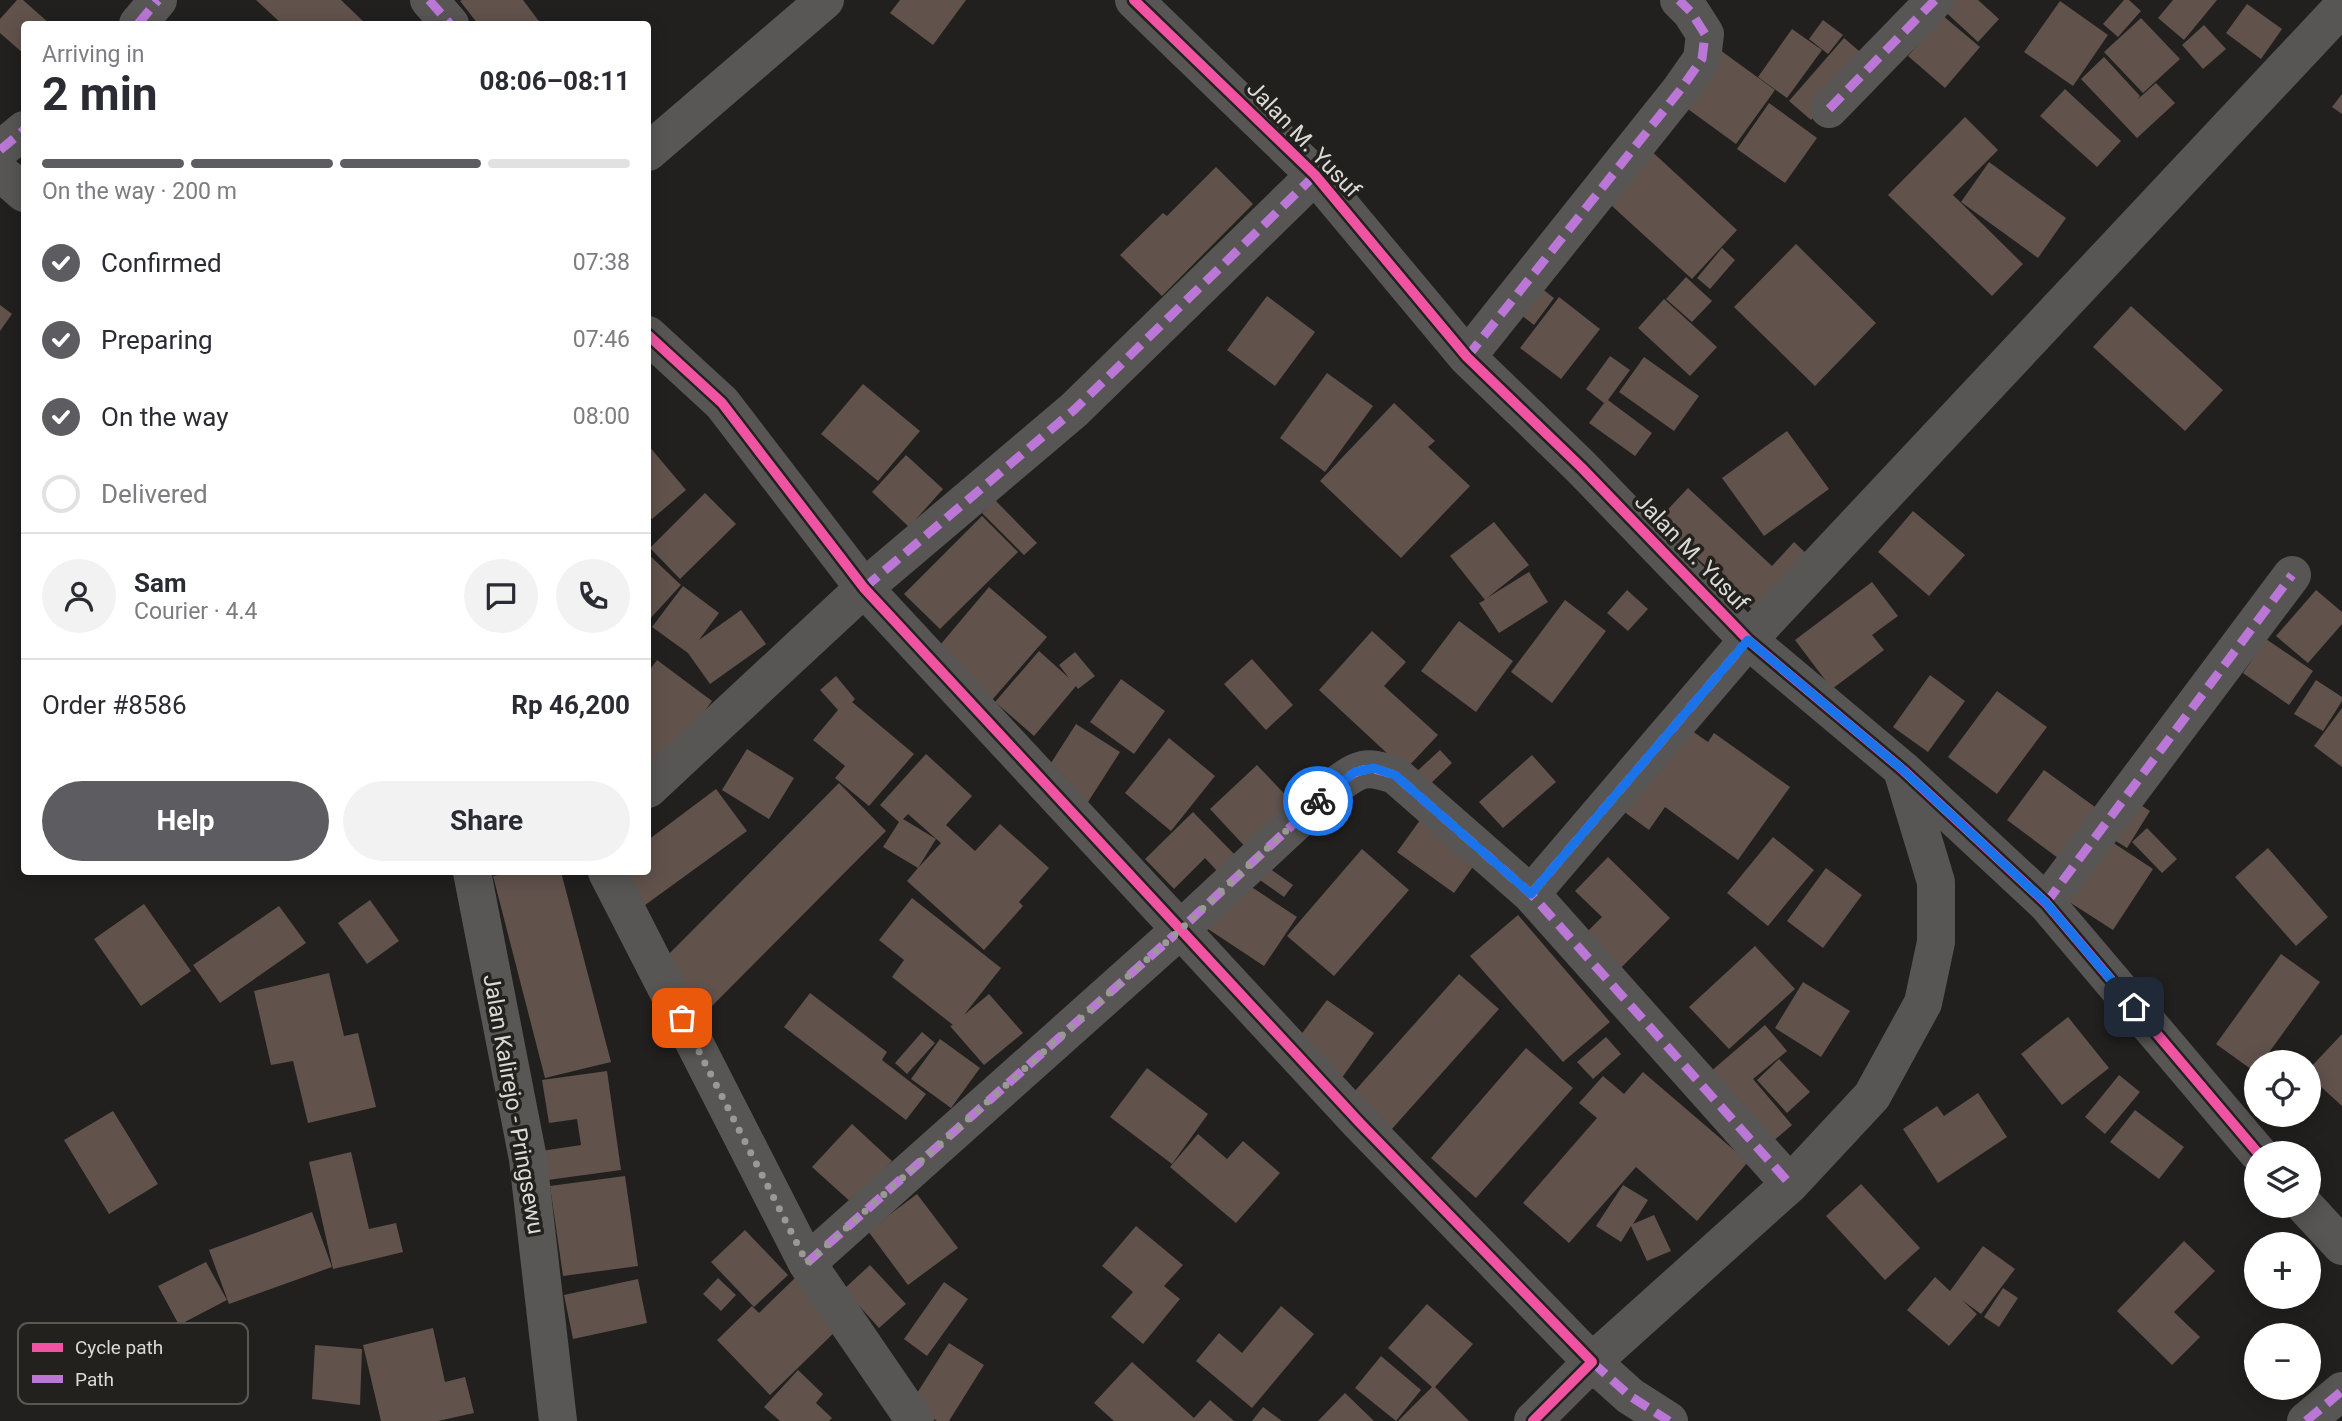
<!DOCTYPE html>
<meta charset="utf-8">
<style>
body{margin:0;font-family:Roboto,sans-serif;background:#f2f2f3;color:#2b2b33;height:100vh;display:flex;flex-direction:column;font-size:26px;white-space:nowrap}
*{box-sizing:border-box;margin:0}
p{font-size:23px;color:#7c7c81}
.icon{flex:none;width:38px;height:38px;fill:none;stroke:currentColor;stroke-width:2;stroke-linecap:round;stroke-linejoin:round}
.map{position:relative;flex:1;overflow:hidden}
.details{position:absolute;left:21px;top:21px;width:630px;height:854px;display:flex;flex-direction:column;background:#fff;border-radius:7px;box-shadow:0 4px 18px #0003}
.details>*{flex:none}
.controls{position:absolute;left:2244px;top:1050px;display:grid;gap:14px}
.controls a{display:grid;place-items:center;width:77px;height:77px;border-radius:50%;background:#fff;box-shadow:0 4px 18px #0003;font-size:35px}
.pin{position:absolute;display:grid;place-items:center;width:60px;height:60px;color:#fff;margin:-30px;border-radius:14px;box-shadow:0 4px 10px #0006}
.courier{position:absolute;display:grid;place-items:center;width:70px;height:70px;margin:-35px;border:5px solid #1a73e8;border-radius:50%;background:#fff;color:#222;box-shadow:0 2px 9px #0007}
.summary em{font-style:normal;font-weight:700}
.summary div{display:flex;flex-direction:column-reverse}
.summary{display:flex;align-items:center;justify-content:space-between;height:119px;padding:0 21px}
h1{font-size:46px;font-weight:700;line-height:52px}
.bar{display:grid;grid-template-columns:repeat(4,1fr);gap:10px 7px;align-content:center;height:84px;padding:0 21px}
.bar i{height:9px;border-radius:5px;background:#e1e1e2}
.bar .current{background:#5d5c60}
.bar p{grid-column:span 4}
.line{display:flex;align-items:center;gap:18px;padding:0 21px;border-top:2px solid #e1e1e2}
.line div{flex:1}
.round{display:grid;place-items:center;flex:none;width:74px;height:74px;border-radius:37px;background:#f2f2f3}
ol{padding:0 21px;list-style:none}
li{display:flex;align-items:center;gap:21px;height:77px}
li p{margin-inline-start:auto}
li .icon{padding:7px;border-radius:50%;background:#5d5c60;color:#fff;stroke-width:4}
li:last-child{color:#7c7c81}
li i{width:38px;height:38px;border:4px solid #e1e1e2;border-radius:50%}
.cta{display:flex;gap:14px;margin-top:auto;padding:14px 21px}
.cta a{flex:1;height:80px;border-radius:42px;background:#5d5c60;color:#fff;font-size:28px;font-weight:700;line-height:80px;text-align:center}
.cta a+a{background:#f2f2f3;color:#2b2b33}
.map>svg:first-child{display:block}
.building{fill:#61524c;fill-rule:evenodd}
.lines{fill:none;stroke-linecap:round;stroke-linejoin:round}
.minor{stroke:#575655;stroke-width:38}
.major{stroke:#585756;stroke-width:38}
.quiet{stroke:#ba77d6;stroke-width:9;stroke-dasharray:18 9;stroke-linecap:butt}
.cycleway-casing{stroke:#22211d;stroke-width:15}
.cycleway{stroke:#f153a3;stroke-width:10}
.done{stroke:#9a9996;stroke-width:7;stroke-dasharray:0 12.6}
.route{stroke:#1a73e8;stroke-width:9}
.labels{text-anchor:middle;stroke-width:7;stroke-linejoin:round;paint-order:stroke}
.street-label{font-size:23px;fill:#dbdad7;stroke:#22211d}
.key{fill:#22211d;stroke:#5a5855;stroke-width:2}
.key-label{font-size:19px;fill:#dbdad7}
</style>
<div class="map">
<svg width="2342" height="1421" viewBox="0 0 2342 1421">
<rect width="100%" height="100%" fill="#21201e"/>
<!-- building -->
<path class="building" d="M17,0H23L50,24H24V54L0,33V19Z
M256,0H341L366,24H282Z
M462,0H523L541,24H478L460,1Z
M900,0H966L933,45L890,13Z
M1941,0H1978L1999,19L1978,42L1937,4Z
M2124,0H2129L2141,11L2118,37L2103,24Z
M2173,0H2217L2184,40L2158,18Z
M2060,1L2108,35L2073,86L2024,52Z
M2247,4L2282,29L2261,59L2226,33Z
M1942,15L1980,47L1945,88L1908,56Z
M2141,18L2180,59L2143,93L2104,52Z
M1823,20L1843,35L1828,54L1809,39Z
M2204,25L2226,49L2203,69L2182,45Z
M1792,29L1822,50L1787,98L1758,77Z
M1844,38L1866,57L1811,120L1789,101Z
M1720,50L1775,90L1736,144L1681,104Z
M2104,57L2140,96L2138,99L2156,83L2175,103L2137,138L2081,79Z
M2065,89L2121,141L2097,167L2040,116Z
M2342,94V114L2332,107Z
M1769,103L1817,138L1785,183L1737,149Z
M1965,117L1998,150L1953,195L2023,264L1992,296L1888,195Z
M1647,147L1737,230L1692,279L1601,196Z
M1989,162L2066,218L2038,258L1961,202Z
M1216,167L1253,204L1162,296L1120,255L1163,213L1167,216Z
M1796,244L1876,323L1815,386L1734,307Z
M1722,248L1735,260L1710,289L1697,278Z
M1686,277L1712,301L1692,322L1666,299Z
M1541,288L1554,298L1534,325L1521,315Z
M1267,296L1315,332L1275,386L1227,350Z
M1559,297L1600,329L1561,379L1520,348Z
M1664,299L1717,347L1690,376L1638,328Z
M0,305L12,314L0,331Z
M2131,306L2223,390L2185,431L2093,347Z
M1610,356L1630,370L1608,400L1652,433L1635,456L1589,423L1604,403L1586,389Z
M1644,357L1699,396L1674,431L1619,392Z
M1327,373L1373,406L1325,472L1280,438Z
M863,384L920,431L878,481L821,434Z
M1394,403L1435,441L1428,447L1470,486L1401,558L1320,481Z
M1787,431L1829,489L1764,536L1722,478Z
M648,445L686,490L652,519L648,513Z
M906,455L943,489L909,527L872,492Z
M1688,488L1772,566L1794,542L1809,556L1756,613L1657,521Z
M705,493L736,524L680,579L650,548Z
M995,500L1037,543L1024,555L982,513Z
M1913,511L1965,555L1929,596L1878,552Z
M982,516L1018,552L940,629L904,594Z
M1494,522L1529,565L1487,598L1529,572L1548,602L1499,633L1479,603L1485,600L1450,556Z
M648,554L681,585L648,621Z
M1872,582L1898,616L1872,635L1884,650L1832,689L1795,640Z
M683,586L719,613L699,640L741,610L766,644L710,684L688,653L652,627Z
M989,587L1047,637L992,700L935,651Z
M1627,590L1648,609L1628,631L1607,613Z
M2316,590L2342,612V624L2308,663L2276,636Z
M1565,600L1606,631L1552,703L1511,672Z
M1459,621L1513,661L1476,712L1421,671Z
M1372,631L1406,662L1384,686L1438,735L1405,770L1319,690Z
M2266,639L2313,671L2289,705L2243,673Z
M1039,651L1069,678L1059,665L1075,652L1095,676L1078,689L1076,686L1034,736L995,702Z
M1252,659L1293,705L1266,730L1224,684Z
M657,660L712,701L659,774L648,766V672Z
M1930,675L1965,701L1928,752L1893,727Z
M836,676L855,699L852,702L914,754L869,806L835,778L845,766L813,740L838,710L820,690Z
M1121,679L1165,711L1134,754L1090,722Z
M2316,680L2342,697V701L2323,731L2294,714Z
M1997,691L2047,727L1997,794L1948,757Z
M2342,708V767L2314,746Z
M1076,724L1120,752L1088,802L1044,774Z
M1685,726L1708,742L1714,733L1790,787L1738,860L1665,807L1649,830L1623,811Z
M1169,738L1215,776L1171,831L1125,793Z
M747,749L794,778L769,819L722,790Z
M1440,750L1452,763L1427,787L1414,774Z
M926,754L972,796L946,825L975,851L1000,824L1049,868L1019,902L1023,906L984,950L907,881L918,868L883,847L899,822L880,805ZM908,814L941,843L918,868L936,839L903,819Z
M1532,755L1556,782L1503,828L1479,802Z
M1257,765L1297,807L1250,852L1210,809Z
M2044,770L2095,807L2058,858L2007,820Z
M839,783L886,831L707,1011L659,964Z
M716,789L747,831L641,908L614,872H648V840Z
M2127,796L2150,811L2127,848L2103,833Z
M1193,812L1236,856L1219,873L1205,858L1174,889L1145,859Z
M1423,816L1480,857L1454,893L1397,852Z
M2147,828L2177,859L2162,873L2132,842Z
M2103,836L2153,869L2113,930L2063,898Z
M1773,837L1814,870L1768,926L1727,893Z
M2268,848L2328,917L2296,946L2235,877Z
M1362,849L1409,890L1334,976L1287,936Z
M1608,857L1670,918L1613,976L1578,941L1602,917L1575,891Z
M1259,861L1293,885L1284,897L1250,873Z
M1826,868L1862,895L1823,948L1787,921Z
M508,873L561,872L611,1062L545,1078L493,876Z
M1241,880L1297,917L1264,966L1208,929Z
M912,898L1001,968L964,1015L989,994L1023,1033L984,1065L950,1026L953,1025L892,977L904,960L879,940Z
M370,900L399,941L367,964L338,923Z
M144,904L191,971L141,1006L94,939Z
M279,906L306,943L220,1003L193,965Z
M1518,915L1610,1022L1563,1062L1470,956Z
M1755,946L1795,989L1729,1049L1689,1007Z
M2281,954L2320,982L2262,1062H2256L2255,1072L2216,1044Z
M329,973L344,1036L358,1033L376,1107L308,1123L293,1061L271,1065L254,991Z
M1459,974L1499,1009L1383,1139L1344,1103Z
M1803,982L1850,1011L1821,1057L1775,1028Z
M810,993L887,1052L882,1060L926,1094L906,1120L784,1027Z
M1327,1000L1374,1033L1341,1079L1294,1044Z
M2068,1017L2109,1068L2062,1105L2021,1054Z
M1765,1025L1787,1051L1753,1079L1792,1125L1764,1149L1703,1078Z
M922,1032L935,1043L907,1074L895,1063Z
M2342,1034V1106L2308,1075V1070Z
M1606,1037L1621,1054L1593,1079L1577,1062Z
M940,1039L980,1068L951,1108L911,1079Z
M1526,1048L1573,1088L1476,1198L1431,1158Z
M1779,1059L1810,1092L1787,1113L1757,1080Z
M1147,1068L1208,1114L1172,1164L1110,1117Z
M607,1071L621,1170L533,1182L528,1153L581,1145L577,1119L549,1123L542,1080Z
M1643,1072L1748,1162L1697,1221L1636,1167L1569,1243L1523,1203L1597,1118L1579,1103L1603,1076L1624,1094Z
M2119,1075L2140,1092L2105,1134L2085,1117Z
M1978,1093L2007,1137L1938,1183L1903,1129L1937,1106L1944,1116Z
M2135,1110L2184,1147L2159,1179L2110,1142Z
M113,1111L158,1184L109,1214L64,1140Z
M852,1124L892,1161L853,1204L812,1167Z
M1198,1134L1227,1159L1243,1141L1280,1173L1236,1223L1170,1167Z
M351,1152L369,1229L396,1223L403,1252L333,1269L309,1162Z
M625,1176L638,1266L563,1276L550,1186Z
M1861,1184L1920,1248L1885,1280L1826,1216Z
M1623,1185L1648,1200L1633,1224L1654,1215L1671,1251L1647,1261L1631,1226L1621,1242L1596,1226Z
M917,1194L958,1248L908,1285L868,1231Z
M312,1212L332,1267L229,1304L209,1250Z
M1136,1226L1183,1265L1164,1286L1180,1299L1143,1344L1111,1317L1133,1292L1102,1266Z
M745,1230L788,1275L754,1307L711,1262Z
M2184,1241L2215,1271L2174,1312L2200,1337L2172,1365L2117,1311Z
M1983,1246L2015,1269L1981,1314L1962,1300L1977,1314L1949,1346L1907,1310L1935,1277L1950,1291Z
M206,1262L227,1300L179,1325L158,1286Z
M870,1265L906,1304L879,1328L844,1289Z
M796,1277L842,1325L770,1395L717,1340L752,1306L759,1313Z
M718,1278L736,1295L721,1311L703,1294Z
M638,1279L647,1323L573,1339L564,1295Z
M944,1282L968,1299L927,1356L904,1339Z
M2003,1288L2018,1298L1999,1327L1984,1317Z
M1427,1304L1473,1344L1435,1387L1469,1421H1398L1432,1387L1388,1348Z
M1281,1306L1314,1334L1252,1408L1196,1361L1219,1333L1242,1353Z
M433,1328L445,1382L465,1377L474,1413L438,1421H381L363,1345Z
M949,1343L984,1365L949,1421H937L910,1404Z
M315,1345L362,1349L360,1405L312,1399Z
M1381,1356L1421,1390L1396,1421L1355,1388Z
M1132,1362L1194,1418L1210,1400L1234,1421H1114L1094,1403Z
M798,1370L823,1394L816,1403L832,1418L829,1421H780L764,1407Z
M1345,1393L1374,1421H1318Z
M1263,1407L1282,1421H1252Z"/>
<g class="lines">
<!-- minor -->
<path class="minor" d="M429,0L450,24
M1134,0L1315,175L1467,357L1581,467L1748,640L1903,770L2046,903L2258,1153
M138,24L158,0
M1829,109L1935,0
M0,150L24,130
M0,172L24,193
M648,335L722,403L864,588L1360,1123L1592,1362L1533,1421
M1467,357L1681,89L1702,59L1705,34L1691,12L1679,0
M648,789L864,588L1074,410L1315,175
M607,872L807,1263L915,1421
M1531,894L1748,640L2342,7
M2046,903L2292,575
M2305,1206L2342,1246
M807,1263L1181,929L1332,788C1359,769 1363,764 1395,775L1531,894L1790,1184
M1669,1421L1630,1396L1592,1362L1790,1184L1872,1096L1923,1003L1936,942V882L1903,773
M2306,1421L2342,1391"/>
<!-- major -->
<path class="major" d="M648,152L825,0
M472,872L528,1159L558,1421"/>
<!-- quiet -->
<path class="quiet" d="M429,0L450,24
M138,24L158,0
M1829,109L1935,0
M0,150L24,130
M1467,357L1681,89L1702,59L1705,34L1691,12L1679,0
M864,588L1074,410L1315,175
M1531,894L1748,640
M2046,903L2292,575
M807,1263L1181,929L1332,788C1359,769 1363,764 1395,775L1531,894L1790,1184
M1592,1362L1630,1396L1669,1421
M2306,1421L2342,1391"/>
<defs>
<path id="cycleway" d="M1134,0L1315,175L1467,357L1581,467L1748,640L1903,770L2046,903L2258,1153
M648,335L722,403L864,588L1360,1123L1592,1362L1533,1421"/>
</defs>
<!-- cycleway casing -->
<use href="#cycleway" class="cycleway-casing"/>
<!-- cycleway -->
<use href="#cycleway" class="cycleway"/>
</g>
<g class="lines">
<!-- done -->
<path class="done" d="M682,1018L807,1263L1181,929L1318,801"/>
<!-- route -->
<path class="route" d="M1318,801L1355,772L1374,768L1395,775L1531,894L1748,640L1903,770L2046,903L2134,1007"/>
</g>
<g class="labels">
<!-- street labels -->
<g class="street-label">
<text transform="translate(1304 139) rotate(46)" y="8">Jalan M. Yusuf</text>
<text transform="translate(1692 552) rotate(46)" y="8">Jalan M. Yusuf</text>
<text transform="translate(514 1104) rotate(80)" y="8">Jalan Kalirejo - Pringsewu</text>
</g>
</g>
<!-- legend -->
<rect x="18" y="1323" width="230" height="81" rx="10" class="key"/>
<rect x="32" y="1343" width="31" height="9" fill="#f153a3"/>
<rect x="32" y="1375" width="31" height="8" fill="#ba77d6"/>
<g class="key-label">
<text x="75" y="1354">Cycle path</text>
<text x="75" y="1386">Path</text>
</g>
</svg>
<div class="controls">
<a><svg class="icon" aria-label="locate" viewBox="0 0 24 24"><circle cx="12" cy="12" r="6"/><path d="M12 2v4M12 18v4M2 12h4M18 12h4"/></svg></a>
<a><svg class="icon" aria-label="layers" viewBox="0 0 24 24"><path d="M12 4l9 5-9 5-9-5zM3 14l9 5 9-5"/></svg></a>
<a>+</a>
<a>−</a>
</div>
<div class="pin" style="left:682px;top:1018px;background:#ea580c"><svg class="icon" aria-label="bag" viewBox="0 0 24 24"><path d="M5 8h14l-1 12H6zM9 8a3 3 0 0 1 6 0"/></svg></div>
<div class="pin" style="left:2134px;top:1007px;background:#1f2937"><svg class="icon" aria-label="home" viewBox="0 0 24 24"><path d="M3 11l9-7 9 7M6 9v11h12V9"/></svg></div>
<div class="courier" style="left:1318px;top:801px"><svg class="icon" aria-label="bike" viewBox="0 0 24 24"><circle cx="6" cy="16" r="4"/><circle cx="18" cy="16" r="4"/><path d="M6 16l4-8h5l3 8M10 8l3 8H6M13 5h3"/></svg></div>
<section class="details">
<div class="summary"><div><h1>2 min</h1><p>Arriving in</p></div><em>08:06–08:11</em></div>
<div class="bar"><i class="current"></i><i class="current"></i><i class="current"></i><i></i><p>On the way · 200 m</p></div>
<ol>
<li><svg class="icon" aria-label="check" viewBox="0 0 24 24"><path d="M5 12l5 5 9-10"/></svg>Confirmed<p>07:38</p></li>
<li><svg class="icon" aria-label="check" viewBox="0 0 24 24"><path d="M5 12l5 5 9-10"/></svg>Preparing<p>07:46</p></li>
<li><svg class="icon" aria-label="check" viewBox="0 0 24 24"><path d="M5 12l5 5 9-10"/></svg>On the way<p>08:00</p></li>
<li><i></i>Delivered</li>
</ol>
<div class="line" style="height:126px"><a class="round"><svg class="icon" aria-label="person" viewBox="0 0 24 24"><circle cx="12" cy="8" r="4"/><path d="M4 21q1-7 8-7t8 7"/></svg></a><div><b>Sam</b><p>Courier · 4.4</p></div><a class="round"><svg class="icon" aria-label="chat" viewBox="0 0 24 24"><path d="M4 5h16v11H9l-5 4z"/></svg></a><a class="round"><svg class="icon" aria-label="phone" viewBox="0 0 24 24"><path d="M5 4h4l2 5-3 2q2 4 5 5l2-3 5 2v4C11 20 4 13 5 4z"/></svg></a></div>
<div class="line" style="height:91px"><div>Order #8586</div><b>Rp 46,200</b></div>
<div class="cta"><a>Help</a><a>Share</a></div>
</section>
</div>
